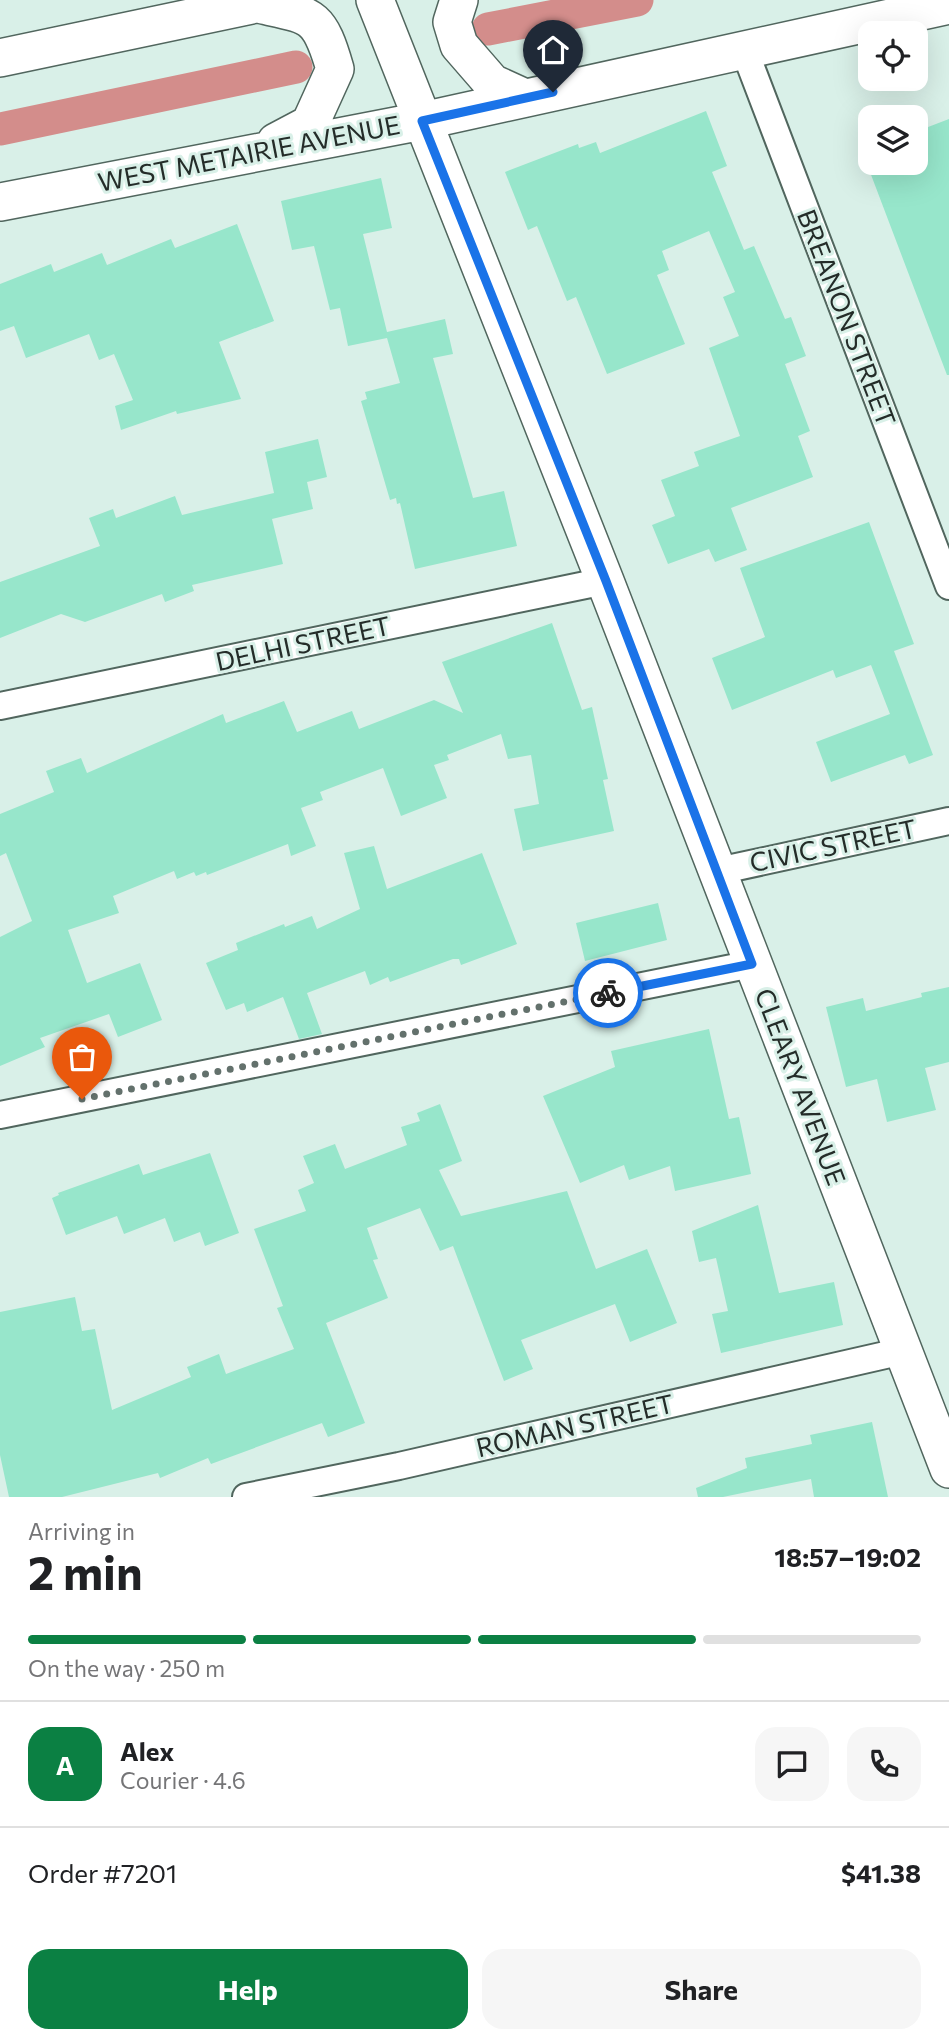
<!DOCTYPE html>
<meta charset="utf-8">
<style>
body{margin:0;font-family:Commissioner,sans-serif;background:#f6f6f6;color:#202124;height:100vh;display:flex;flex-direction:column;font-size:26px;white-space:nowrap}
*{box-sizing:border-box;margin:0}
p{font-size:23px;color:#757577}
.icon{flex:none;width:38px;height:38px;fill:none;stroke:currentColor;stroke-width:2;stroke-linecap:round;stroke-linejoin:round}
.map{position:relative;height:1497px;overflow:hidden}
.drawer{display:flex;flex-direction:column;background:#fff;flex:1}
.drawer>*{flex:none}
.fabs{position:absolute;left:858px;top:21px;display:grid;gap:14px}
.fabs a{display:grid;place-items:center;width:70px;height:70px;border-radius:14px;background:#fff;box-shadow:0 7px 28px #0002;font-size:35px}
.pin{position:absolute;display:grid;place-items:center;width:60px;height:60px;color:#fff;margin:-72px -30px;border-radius:50% 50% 50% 0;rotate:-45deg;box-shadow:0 0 7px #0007}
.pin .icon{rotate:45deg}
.courier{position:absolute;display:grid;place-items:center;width:70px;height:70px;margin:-35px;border:5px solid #1a73e8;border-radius:50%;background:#fff;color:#222;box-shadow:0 2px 9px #0007}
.overview em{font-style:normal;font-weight:700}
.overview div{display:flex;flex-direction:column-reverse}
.overview{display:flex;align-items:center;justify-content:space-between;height:119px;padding:0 28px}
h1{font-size:46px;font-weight:700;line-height:52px}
.bar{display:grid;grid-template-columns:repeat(4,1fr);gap:10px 7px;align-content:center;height:84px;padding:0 28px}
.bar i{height:9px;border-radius:5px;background:#e0e0e0}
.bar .current{background:#0b8043}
.bar p{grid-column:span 4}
.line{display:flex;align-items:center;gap:18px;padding:0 28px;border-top:2px solid #e0e0e0}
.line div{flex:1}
.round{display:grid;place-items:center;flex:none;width:74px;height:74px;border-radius:21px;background:#f6f6f6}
.button{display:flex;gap:14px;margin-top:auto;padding:14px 28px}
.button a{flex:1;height:80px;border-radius:21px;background:#0b8043;color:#fff;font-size:28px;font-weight:700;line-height:80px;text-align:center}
.button a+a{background:#f6f6f6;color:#202124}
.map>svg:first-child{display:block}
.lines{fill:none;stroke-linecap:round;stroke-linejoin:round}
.canal{stroke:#d38d8b;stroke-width:33}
.building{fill:#97e6cb}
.street-casing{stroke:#51665e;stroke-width:30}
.secondary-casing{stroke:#51665e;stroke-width:40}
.street{stroke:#fff;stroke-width:26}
.secondary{stroke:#fff;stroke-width:37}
.done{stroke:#63716c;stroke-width:7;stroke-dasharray:0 12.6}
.route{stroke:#1a73e8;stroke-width:9}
.labels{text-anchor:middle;stroke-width:6;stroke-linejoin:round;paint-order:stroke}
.street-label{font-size:26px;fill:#242c29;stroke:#d9f0e8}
</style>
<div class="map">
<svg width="949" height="1497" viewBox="0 0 949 1497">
<rect width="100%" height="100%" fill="#d9f0e8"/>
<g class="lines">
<!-- canal -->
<path class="canal" d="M488,29L637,0
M0,129L296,67"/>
</g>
<!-- building -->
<path class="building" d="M706,111L727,166L712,172L744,250L754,246L785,319L791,317L806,356L785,364L810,431L798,436L813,477L731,508L747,550L715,562L709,549L668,564L652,525L675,516L661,480L699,466L694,452L740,436L709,348L739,336L723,297L735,292L709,231L662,251L669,270L657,275L685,344L607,374L576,297L567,301L537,226L528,230L505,172L578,144L579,148L596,142L600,153Z
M949,119V375H947L862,151L870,148V163H915V132Z
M381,178L392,228L363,234L387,332L445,319L453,354L433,358L473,498L504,491L517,546L415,569L400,503L397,504L396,498L390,500L361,401L367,399L365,392L400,383L387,338L348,346L340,308L330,310L314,246L292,250L281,201Z
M237,224L274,321L219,342L241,399L177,414L176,411L121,430L115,406L133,400L114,354L99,360L89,334L26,358L14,326L0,331V284L51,264L54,272L102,253L107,265L171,239L175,248Z
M318,439L327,477L307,482L313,509L272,519L283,564L192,585L194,591L165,602L162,594L85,622L61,614L0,638V582L100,546L89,518L113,509L116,518L175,496L182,515L274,493L265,452Z
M869,522L914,644L894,651L933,755L909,764L905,755L831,782L816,742L890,714L871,665L836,678L833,670L732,710L712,658L765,637L740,568Z
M552,623L582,710L592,707L608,779L603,780L614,831L523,851L514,809L539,804L531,755L508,759L501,734L447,755L449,760L434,765L447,798L401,816L383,768L320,792L323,800L301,808L316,846L291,856L288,844L207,875L206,872L196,876L194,872L177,879L174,871L113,896L119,913L68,930L87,983L140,963L162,1020L118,1037L109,1014L40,1038L45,1047L0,1066V937L32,921L6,853L0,856V814L54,792L46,771L81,758L87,773L223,714L226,723L284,701L297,732L352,711L359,729L434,700L463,713L442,662Z
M374,846L387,889L482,853L517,944L461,965L459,959H453L390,982L388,977L370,985L365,971L307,993L322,1034L299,1039L283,997L247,1012L244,1003L226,1010L206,963L238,950L236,943L284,924L285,927L312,916L317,929L360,909L344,853Z
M658,903L667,940L585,961L576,923Z
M949,987V1062L925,1068L936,1110L887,1122L877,1079L846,1087L826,1007L863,998L866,1011L922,997L921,993Z
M709,1029L729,1119L739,1117L751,1174L675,1191L670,1166L629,1180L624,1165L580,1183L543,1096L615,1067L611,1051Z
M440,1104L462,1161L439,1170L461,1216L567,1191L596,1269L647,1249L677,1323L630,1342L615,1304L521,1340L533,1369L504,1381L453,1246L440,1251L420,1208L367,1228L378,1259L373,1260L388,1298L326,1323L365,1423L328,1437L322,1423L211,1464L208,1458L160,1478L158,1473L62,1497H9L0,1455V1312L75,1297L82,1331L95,1329L112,1410L191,1377L187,1367L219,1354L226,1374L294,1349L277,1308L283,1306L254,1229L306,1211L298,1190L314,1183L303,1156L335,1144L345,1169L407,1145L401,1127L420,1121L417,1113Z
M210,1153L239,1233L205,1246L200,1232L174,1242L165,1218L124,1234L117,1216L66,1235L52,1198L59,1195L58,1193L139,1164L143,1175Z
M758,1205L779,1293L834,1282L843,1325L721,1353L712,1314L728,1311L716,1258L699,1262L692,1231Z
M872,1422L888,1497H814L811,1479L723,1497H698L696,1488L747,1468L745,1458L812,1444L810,1435Z"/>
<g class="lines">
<defs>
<path id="street" d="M744,49L949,586
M0,706L605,581
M718,871L949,821
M0,1115L752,964
M246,1497L399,1466L903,1351"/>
<path id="secondary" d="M375,0L605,581L949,1469
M459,0L452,22L459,45L492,83L525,98
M258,4C312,16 319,13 335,69L310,124L276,142
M0,58L275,0
M0,202L422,121L949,5"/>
</defs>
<!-- street casing -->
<use href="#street" class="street-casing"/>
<!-- secondary casing -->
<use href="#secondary" class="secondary-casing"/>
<!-- street -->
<use href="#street" class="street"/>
<!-- secondary -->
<use href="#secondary" class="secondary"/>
</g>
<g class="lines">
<!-- done -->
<path class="done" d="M82,1099L608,993"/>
<!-- route -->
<path class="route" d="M553,92L422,121L606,581L752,964L608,993"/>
</g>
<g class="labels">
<!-- street labels -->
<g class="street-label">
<text transform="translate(249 154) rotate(-11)" y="9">WEST METAIRIE AVENUE</text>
<text transform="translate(846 318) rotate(69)" y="9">BREANON STREET</text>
<text transform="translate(303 644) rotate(-12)" y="9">DELHI STREET</text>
<text transform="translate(833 846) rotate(-12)" y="9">CIVIC STREET</text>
<text transform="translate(800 1087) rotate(69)" y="9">CLEARY AVENUE</text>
<text transform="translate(575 1426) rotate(-13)" y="9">ROMAN STREET</text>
</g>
</g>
</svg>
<div class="fabs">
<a><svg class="icon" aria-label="locate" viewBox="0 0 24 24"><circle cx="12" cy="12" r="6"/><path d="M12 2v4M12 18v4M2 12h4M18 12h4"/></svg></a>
<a><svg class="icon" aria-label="layers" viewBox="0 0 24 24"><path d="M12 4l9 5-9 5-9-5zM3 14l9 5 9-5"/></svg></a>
</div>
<div class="pin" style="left:82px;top:1099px;background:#ea580c"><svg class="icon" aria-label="bag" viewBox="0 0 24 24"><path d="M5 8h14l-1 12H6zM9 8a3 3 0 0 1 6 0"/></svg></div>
<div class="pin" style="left:553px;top:92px;background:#1f2937"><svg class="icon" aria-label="home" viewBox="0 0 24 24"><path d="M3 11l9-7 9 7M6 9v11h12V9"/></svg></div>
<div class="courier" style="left:608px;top:993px"><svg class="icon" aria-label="bike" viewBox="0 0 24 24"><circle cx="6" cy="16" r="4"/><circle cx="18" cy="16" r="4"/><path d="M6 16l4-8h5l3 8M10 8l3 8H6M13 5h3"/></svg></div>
</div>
<section class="drawer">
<div class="overview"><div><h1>2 min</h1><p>Arriving in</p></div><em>18:57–19:02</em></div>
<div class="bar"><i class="current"></i><i class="current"></i><i class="current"></i><i></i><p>On the way · 250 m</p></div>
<div class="line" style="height:126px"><b class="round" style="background:#0b8043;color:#fff">A</b><div><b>Alex</b><p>Courier · 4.6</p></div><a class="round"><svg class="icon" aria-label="chat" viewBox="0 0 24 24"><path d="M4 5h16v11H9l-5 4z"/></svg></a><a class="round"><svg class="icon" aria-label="phone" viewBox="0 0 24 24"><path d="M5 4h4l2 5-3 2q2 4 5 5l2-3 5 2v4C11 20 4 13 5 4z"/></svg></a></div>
<div class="line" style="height:91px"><div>Order #7201</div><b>$41.38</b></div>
<div class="button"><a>Help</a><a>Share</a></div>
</section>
